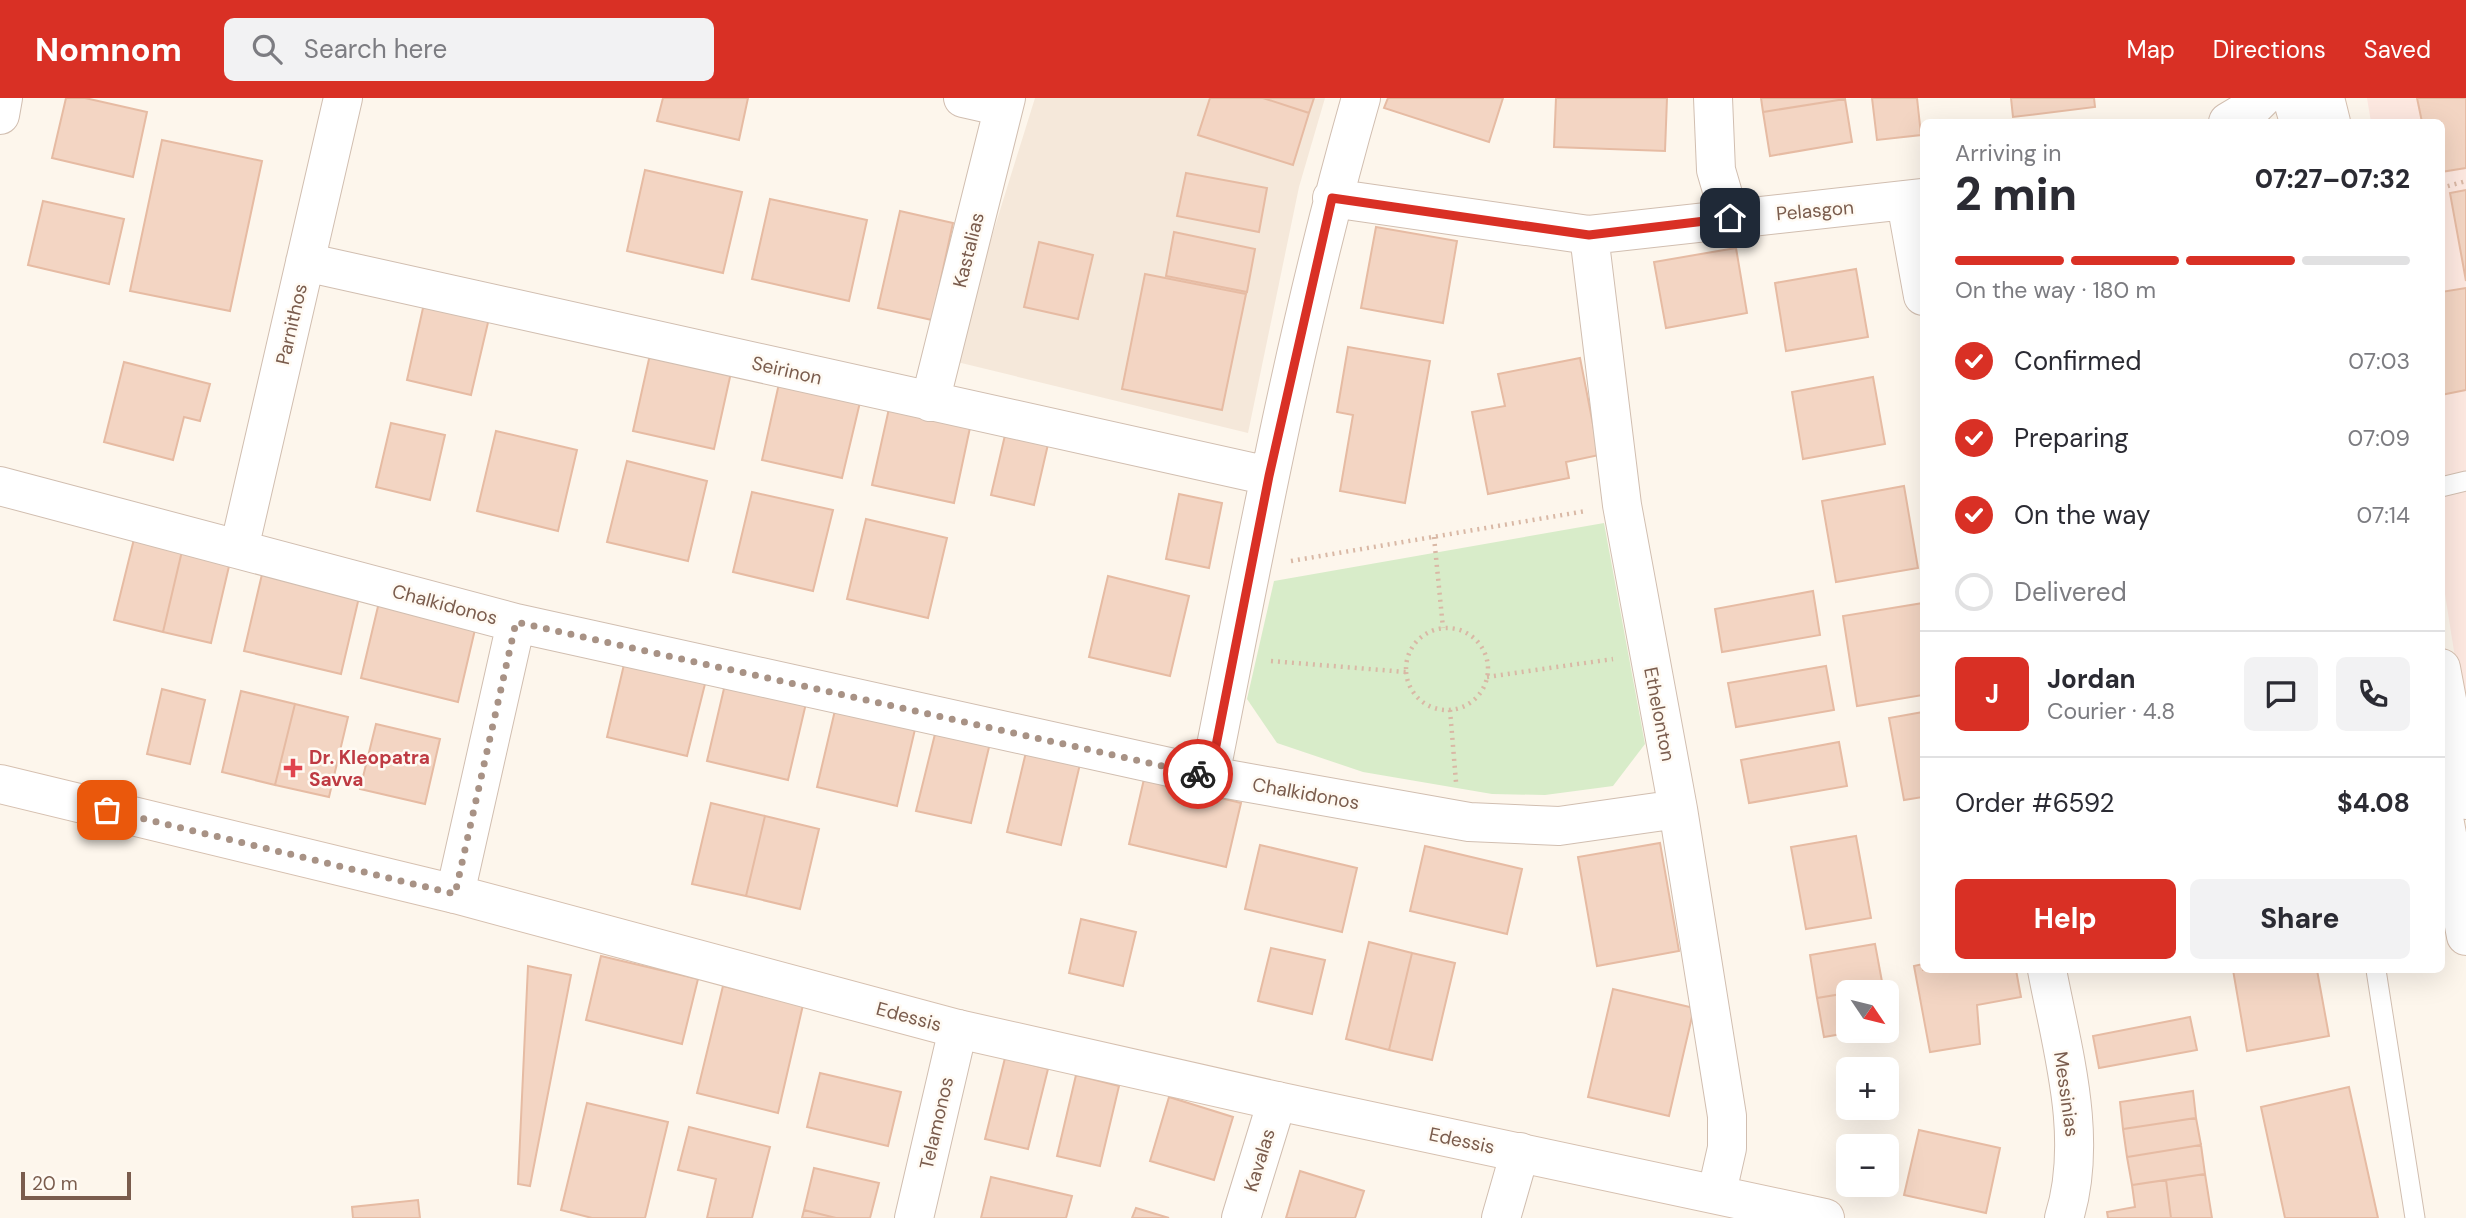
<!DOCTYPE html>
<meta charset="utf-8">
<style>
body{margin:0;font-family:"DM Sans",sans-serif;background:#f2f2f3;color:#2b2b33;height:100vh;display:flex;flex-direction:column;font-size:26px;white-space:nowrap}
*{box-sizing:border-box;margin:0}
p{font-size:23px;color:#7c7c81}
.icon{flex:none;width:38px;height:38px;fill:none;stroke:currentColor;stroke-width:2;stroke-linecap:round;stroke-linejoin:round}
.map{position:relative;flex:1;overflow:hidden}
.details{position:absolute;left:1920px;top:21px;width:525px;height:854px;display:flex;flex-direction:column;background:#fff;border-radius:10px;box-shadow:0 7px 28px #0002}
.details>*{flex:none}
.needle{width:46px;rotate:125deg}
.buttons{position:absolute;left:1836px;top:882px;display:grid;gap:14px}
.buttons a{display:grid;place-items:center;width:63px;height:63px;border-radius:10px;background:#fff;box-shadow:0 7px 28px #0002;font-size:35px}
.scale{position:absolute;left:21px;bottom:18px;width:110px;box-sizing:border-box;padding-left:7px;border:4px solid #7a5c4d;border-top:0;font-size:19px;line-height:24px;white-space:nowrap;color:#7a5c4d;-webkit-text-stroke:5px #fffaf3;paint-order:stroke}
.pin{position:absolute;display:grid;place-items:center;width:60px;height:60px;color:#fff;margin:-30px;border-radius:14px;box-shadow:0 4px 10px #0006}
.courier{position:absolute;display:grid;place-items:center;width:70px;height:70px;margin:-35px;border:5px solid #d93025;border-radius:50%;background:#fff;color:#222;box-shadow:0 2px 9px #0007}
.head em{font-style:normal;font-weight:800}
.head div{display:flex;flex-direction:column-reverse}
.head{display:flex;align-items:center;justify-content:space-between;height:119px;padding:0 35px}
h1{font-size:46px;font-weight:800;line-height:52px}
.bar{display:grid;grid-template-columns:repeat(4,1fr);gap:10px 7px;align-content:center;height:84px;padding:0 35px}
.bar i{height:9px;border-radius:5px;background:#e1e1e2}
.bar .on{background:#d93025}
.bar p{grid-column:span 4}
.line{display:flex;align-items:center;gap:18px;padding:0 35px;border-top:2px solid #e1e1e2}
.line div{flex:1}
.round{display:grid;place-items:center;flex:none;width:74px;height:74px;border-radius:10px;background:#f2f2f3}
ol{padding:0 35px;list-style:none}
li{display:flex;align-items:center;gap:21px;height:77px}
li p{margin-inline-start:auto}
li .icon{padding:7px;border-radius:50%;background:#d93025;color:#fff;stroke-width:4}
li:last-child{color:#7c7c81}
li i{width:38px;height:38px;border:4px solid #e1e1e2;border-radius:50%}
.action{display:flex;gap:14px;margin-top:auto;padding:14px 35px}
.action a{flex:1;height:80px;border-radius:10px;background:#d93025;color:#fff;font-size:28px;font-weight:800;line-height:80px;text-align:center}
.action a+a{background:#f2f2f3;color:#2b2b33}
header{display:flex;align-items:center;gap:42px;box-sizing:border-box;height:98px;padding:0 35px;background:#d93025;color:#fff}
header strong{font-size:33px}
nav{display:flex;gap:38px;margin-inline-start:auto;font-size:24px}
.search{width:490px;height:63px;background:#f2f2f3;display:flex;align-items:center;gap:18px;box-sizing:border-box;padding:0 24px;border-radius:10px;color:#7c7c81;font-size:26px}
.map>svg:first-child{display:block}
.residential{fill:#f5e8da}
.commercial{fill:#fde8e0}
.green{fill:#d8ecc9}
.building{fill:#f3d5c3;stroke:#e6bba3;stroke-width:2}
.lines{fill:none;stroke-linecap:round;stroke-linejoin:round}
.lane-casing{stroke:#d1beb0;stroke-width:21}
.street-casing{stroke:#d1beb0;stroke-width:40}
.secondary-casing{stroke:#d6c0b0;stroke-width:40}
.path{stroke:#d9b8a5;stroke-width:4.5;stroke-dasharray:2 5;stroke-linecap:butt}
.lane{stroke:#fff;stroke-width:19}
.street{stroke:#fff;stroke-width:38}
.secondary{stroke:#fff;stroke-width:38}
.done{stroke:#a89285;stroke-width:7;stroke-dasharray:0 12.6}
.route{stroke:#d93025;stroke-width:9}
.health-dot{fill:#e0444e;stroke:#fffaf3;stroke-width:2.5}
.labels{text-anchor:middle;stroke-width:5;stroke-linejoin:round;paint-order:stroke}
.street-label{font-size:19px;fill:#7a5c4d;stroke:#fffaf3}
.health-label{font-size:19px;font-weight:bold;fill:#be3a42;stroke:#fffaf3;text-anchor:start}
</style>
<header>
<strong>Nomnom</strong>
<div class="search"><svg class="icon" aria-label="search" viewBox="0 0 24 24"><circle cx="10" cy="10" r="6"/><path d="M15 15l6 6"/></svg>Search here</div>
<nav><a>Map</a><a>Directions</a><a>Saved</a></nav>
</header>
<div class="map">
<svg width="2466" height="1120" viewBox="0 0 2466 1120">
<rect width="100%" height="100%" fill="#fdf6ec"/>
<!-- residential -->
<path class="residential" d="M1035,0H1325L1299,89L1248,335L953,263Z"/>
<!-- commercial -->
<path class="commercial" d="M2367,0H2466V629L2441,471V24H2371Z"/>
<!-- green -->
<path class="green" d="M1604,425L1645,646L1613,688L1545,697L1492,696L1363,674L1277,645L1247,601L1274,483Z"/>
<!-- building -->
<path class="building" d="M66,0H85L147,14L133,79L52,60Z
M663,0H748L739,42L657,23Z
M1210,0H1263L1309,15L1293,67L1198,37Z
M1263,0H1314L1309,15Z
M1388,0H1503L1489,44L1384,10Z
M1556,0H1667L1665,53L1554,49Z
M1761,0H1845V1L1763,14Z
M1872,0H1917L1921,37L1877,42Z
M2011,0H2094L2095,9L2013,19Z
M2417,0H2466V70L2441,74V24H2422Z
M1845,1L1852,44L1770,58L1763,14Z
M162,42L262,63L230,213L130,193Z
M645,72L742,94L723,175L627,153Z
M1186,75L1267,90L1259,134L1177,118Z
M2466,92V183L2450,95Z
M770,101L867,122L849,203L752,181Z
M43,103L124,121L109,186L28,167Z
M900,113L953,125L932,222L878,210Z
M1376,129L1457,143L1443,225L1361,210Z
M1174,134L1255,151L1247,194L1166,178Z
M1039,144L1093,157L1078,221L1024,209Z
M1736,150L1747,215L1666,230L1654,164Z
M1856,171L1868,239L1786,253L1775,185Z
M1145,176L1246,196L1222,312L1122,291Z
M2466,190V292L2441,297V194Z
M425,201L490,216L471,297L407,282Z
M1348,249L1430,263L1405,405L1340,393L1353,317L1337,314Z
M651,252L732,270L714,351L633,333Z
M1580,260L1599,357L1566,364L1569,380L1488,396L1472,314L1505,308L1498,276Z
M124,264L210,286L200,323L184,319L173,362L104,344Z
M1873,279L1885,346L1803,361L1792,294Z
M780,281L861,300L842,380L762,362Z
M890,306L971,325L954,405L872,387Z
M391,325L445,337L430,402L376,389Z
M496,333L577,352L558,433L477,413Z
M1006,333L1049,342L1034,407L991,397Z
M627,363L707,383L688,463L607,444Z
M1904,388L1918,470L1836,484L1822,403Z
M752,394L833,412L813,493L733,474Z
M1179,396L1222,405L1209,470L1166,461Z
M866,421L947,440L928,520L847,501Z
M134,441L182,453L163,534L114,522Z
M182,453L230,464L211,545L163,534Z
M263,472L360,495L341,576L244,553Z
M1108,478L1189,498L1170,578L1089,559Z
M1813,493L1820,537L1722,554L1715,511Z
M380,500L477,523L458,604L361,580Z
M1923,505V597L1857,608L1843,518Z
M626,558L707,578L687,658L607,639Z
M1826,568L1834,612L1736,629L1728,585Z
M726,582L807,601L788,682L707,663Z
M162,591L205,602L190,666L147,656Z
M241,593L295,606L275,687L222,674Z
M295,606L348,619L329,699L275,687Z
M836,608L916,627L897,708L817,689Z
M1923,614V699L1904,702L1889,620Z
M376,626L440,641L425,706L360,691Z
M936,632L990,645L971,725L916,713Z
M1839,644L1847,688L1749,705L1741,662Z
M1026,654L1080,666L1061,747L1007,734Z
M1144,681L1241,705L1226,769L1129,746Z
M711,705L765,718L746,798L692,786Z
M765,718L819,731L800,811L746,798Z
M1856,738L1871,820L1806,831L1791,749Z
M1660,745L1679,853L1597,868L1578,759Z
M1260,747L1357,770L1342,834L1245,811Z
M1425,748L1522,771L1507,836L1410,813Z
M1081,821L1136,834L1123,888L1069,875Z
M1369,844L1412,855L1389,952L1346,941Z
M1875,846L1883,889L1817,900L1810,857Z
M1271,850L1325,862L1312,916L1258,903Z
M1412,855L1455,865L1432,962L1389,952Z
M601,858L698,881L682,946L586,922Z
M1923,866V872H2016L2021,899L1977,907L1980,946L1930,954L1914,868Z
M528,868L571,877L530,1088L518,1086Z
M2233,872H2317L2329,938L2247,953Z
M723,888L803,907L778,1015L697,995Z
M1613,891L1694,910L1669,1018L1588,999Z
M1848,895V933H1859L1824,939L1817,900Z
M2190,919L2197,952L2099,970L2093,938Z
M1005,960L1048,971L1028,1051L985,1041Z
M820,975L901,994L888,1048L807,1029Z
M1076,977L1119,988L1100,1068L1057,1058Z
M2349,989L2378,1120H2285L2261,1009Z
M2193,993L2196,1020L2123,1031L2120,1004Z
M1169,999L1233,1019L1214,1082L1150,1063Z
M587,1005L668,1024L645,1120H592L561,1112Z
M2196,1020L2201,1047L2127,1059L2123,1031Z
M689,1029L770,1049L752,1120H707L716,1081L678,1072Z
M1919,1032L2000,1050L1986,1115L1904,1097Z
M2201,1047L2205,1076L2132,1087L2127,1059Z
M814,1070L879,1085L870,1120H836L804,1112Z
M1300,1073L1364,1093L1355,1120H1286Z
M2205,1076L2212,1120H2171L2166,1082Z
M991,1079L1072,1098L1066,1120H981Z
M2166,1082L2171,1120H2108L2107,1114L2135,1109L2132,1087Z
M418,1102L420,1120H353L352,1109Z
M1136,1110L1169,1120H1132Z
M804,1112L836,1120H802Z"/>
<g class="lines">
<defs>
<path id="lane" d="M2441,389L2466,383
M2376,872L2415,1120"/>
<path id="street" d="M963,0L1003,9
M1713,0L1716,72L1730,120
M0,17L3,0
M2228,24L2253,9L2262,0
M1332,100L1589,137L1923,100
M1906,104L1923,198
M1589,137L1622,407L1678,711L1727,1018V1050L1717,1094
M305,164L1269,378
M930,304L1006,0
M0,388L516,525L1210,678L1469,724L1559,728L1678,711
M239,451L343,0
M1210,678C1255,451 1297,223 1361,0
M455,796L516,525
M2047,872C2062,951 2089,1040 2064,1120
M914,1120L958,931
M1241,1120L1277,1003
M1501,1120L1520,1054"/>
<path id="secondary" d="M2292,0L2299,24
M2325,0L2331,24
M2441,570L2466,702
M0,686L455,796L958,931L1277,1003L1825,1120
M2441,704L2466,838"/>
</defs>
<!-- lane casing -->
<use href="#lane" class="lane-casing"/>
<!-- street casing -->
<use href="#street" class="street-casing"/>
<!-- secondary casing -->
<use href="#secondary" class="secondary-casing"/>
<!-- path -->
<path class="path" d="M2441,90L2466,83
M1434,439L1443,530
M1291,463L1586,413
M1406 571a41 41 0 1 1 82 0a41 41 0 1 1-82 0Z
M1271,563L1406,574
M1487,579L1613,561
M1450,612L1456,684"/>
<!-- lane -->
<use href="#lane" class="lane"/>
<!-- street -->
<use href="#street" class="street"/>
<!-- secondary -->
<use href="#secondary" class="secondary"/>
</g>
<g class="lines">
<!-- done -->
<path class="done" d="M107,712L455,796L516,524L1198,676"/>
<!-- route -->
<path class="route" d="M1198,676L1210,678L1269,378L1332,100L1589,137L1730,120"/>
</g>
<!-- markers -->
<path class="health-dot" d="M289.5 659.5h7v7h7v7h-7v7h-7v-7h-7v-7h7z"/>
<g class="labels">
<!-- street labels -->
<g class="street-label">
<text transform="translate(1815 112) rotate(-5)" y="7">Pelasgon</text>
<text transform="translate(968 152) rotate(-76)" y="7">Kastalias</text>
<text transform="translate(291 226) rotate(-77)" y="7">Parnithos</text>
<text transform="translate(787 272) rotate(13)" y="7">Seirinon</text>
<text transform="translate(445 506) rotate(15)" y="7">Chalkidonos</text>
<text transform="translate(1660 616) rotate(79)" y="7">Ethelonton</text>
<text transform="translate(1306 695) rotate(10)" y="7">Chalkidonos</text>
<text transform="translate(909 918) rotate(15)" y="7">Edessis</text>
<text transform="translate(2067 996) rotate(82)" y="7">Messinias</text>
<text transform="translate(936 1025) rotate(-77)" y="7">Telamonos</text>
<text transform="translate(1462 1042) rotate(12)" y="7">Edessis</text>
<text transform="translate(1259 1062) rotate(-73)" y="7">Kavalas</text>
</g>
<!-- health labels -->
<g class="health-label">
<text x="309" y="666">Dr. Kleopatra<tspan x="309" dy="22">Savva</tspan></text>
</g>
</g>
</svg>
<div class="buttons">
<a><svg class="needle" viewBox="-14 -14 28 28"><path d="M0-13l5 13h-10z" fill="#e53935"/><path d="M0 13l5-13h-10z" fill="#7c7c81"/></svg></a>
<a>+</a>
<a>−</a>
</div>
<div class="scale">20 m</div>
<div class="pin" style="left:107px;top:712px;background:#ea580c"><svg class="icon" aria-label="bag" viewBox="0 0 24 24"><path d="M5 8h14l-1 12H6zM9 8a3 3 0 0 1 6 0"/></svg></div>
<div class="pin" style="left:1730px;top:120px;background:#1f2937"><svg class="icon" aria-label="home" viewBox="0 0 24 24"><path d="M3 11l9-7 9 7M6 9v11h12V9"/></svg></div>
<div class="courier" style="left:1198px;top:676px"><svg class="icon" aria-label="bike" viewBox="0 0 24 24"><circle cx="6" cy="16" r="4"/><circle cx="18" cy="16" r="4"/><path d="M6 16l4-8h5l3 8M10 8l3 8H6M13 5h3"/></svg></div>
<section class="details">
<div class="head"><div><h1>2 min</h1><p>Arriving in</p></div><em>07:27–07:32</em></div>
<div class="bar"><i class="on"></i><i class="on"></i><i class="on"></i><i></i><p>On the way · 180 m</p></div>
<ol>
<li><svg class="icon" aria-label="check" viewBox="0 0 24 24"><path d="M5 12l5 5 9-10"/></svg>Confirmed<p>07:03</p></li>
<li><svg class="icon" aria-label="check" viewBox="0 0 24 24"><path d="M5 12l5 5 9-10"/></svg>Preparing<p>07:09</p></li>
<li><svg class="icon" aria-label="check" viewBox="0 0 24 24"><path d="M5 12l5 5 9-10"/></svg>On the way<p>07:14</p></li>
<li><i></i>Delivered</li>
</ol>
<div class="line" style="height:126px"><b class="round" style="background:#d93025;color:#fff">J</b><div><b>Jordan</b><p>Courier · 4.8</p></div><a class="round"><svg class="icon" aria-label="chat" viewBox="0 0 24 24"><path d="M4 5h16v11H9l-5 4z"/></svg></a><a class="round"><svg class="icon" aria-label="phone" viewBox="0 0 24 24"><path d="M5 4h4l2 5-3 2q2 4 5 5l2-3 5 2v4C11 20 4 13 5 4z"/></svg></a></div>
<div class="line" style="height:91px"><div>Order #6592</div><b>$4.08</b></div>
<div class="action"><a>Help</a><a>Share</a></div>
</section>
</div>
